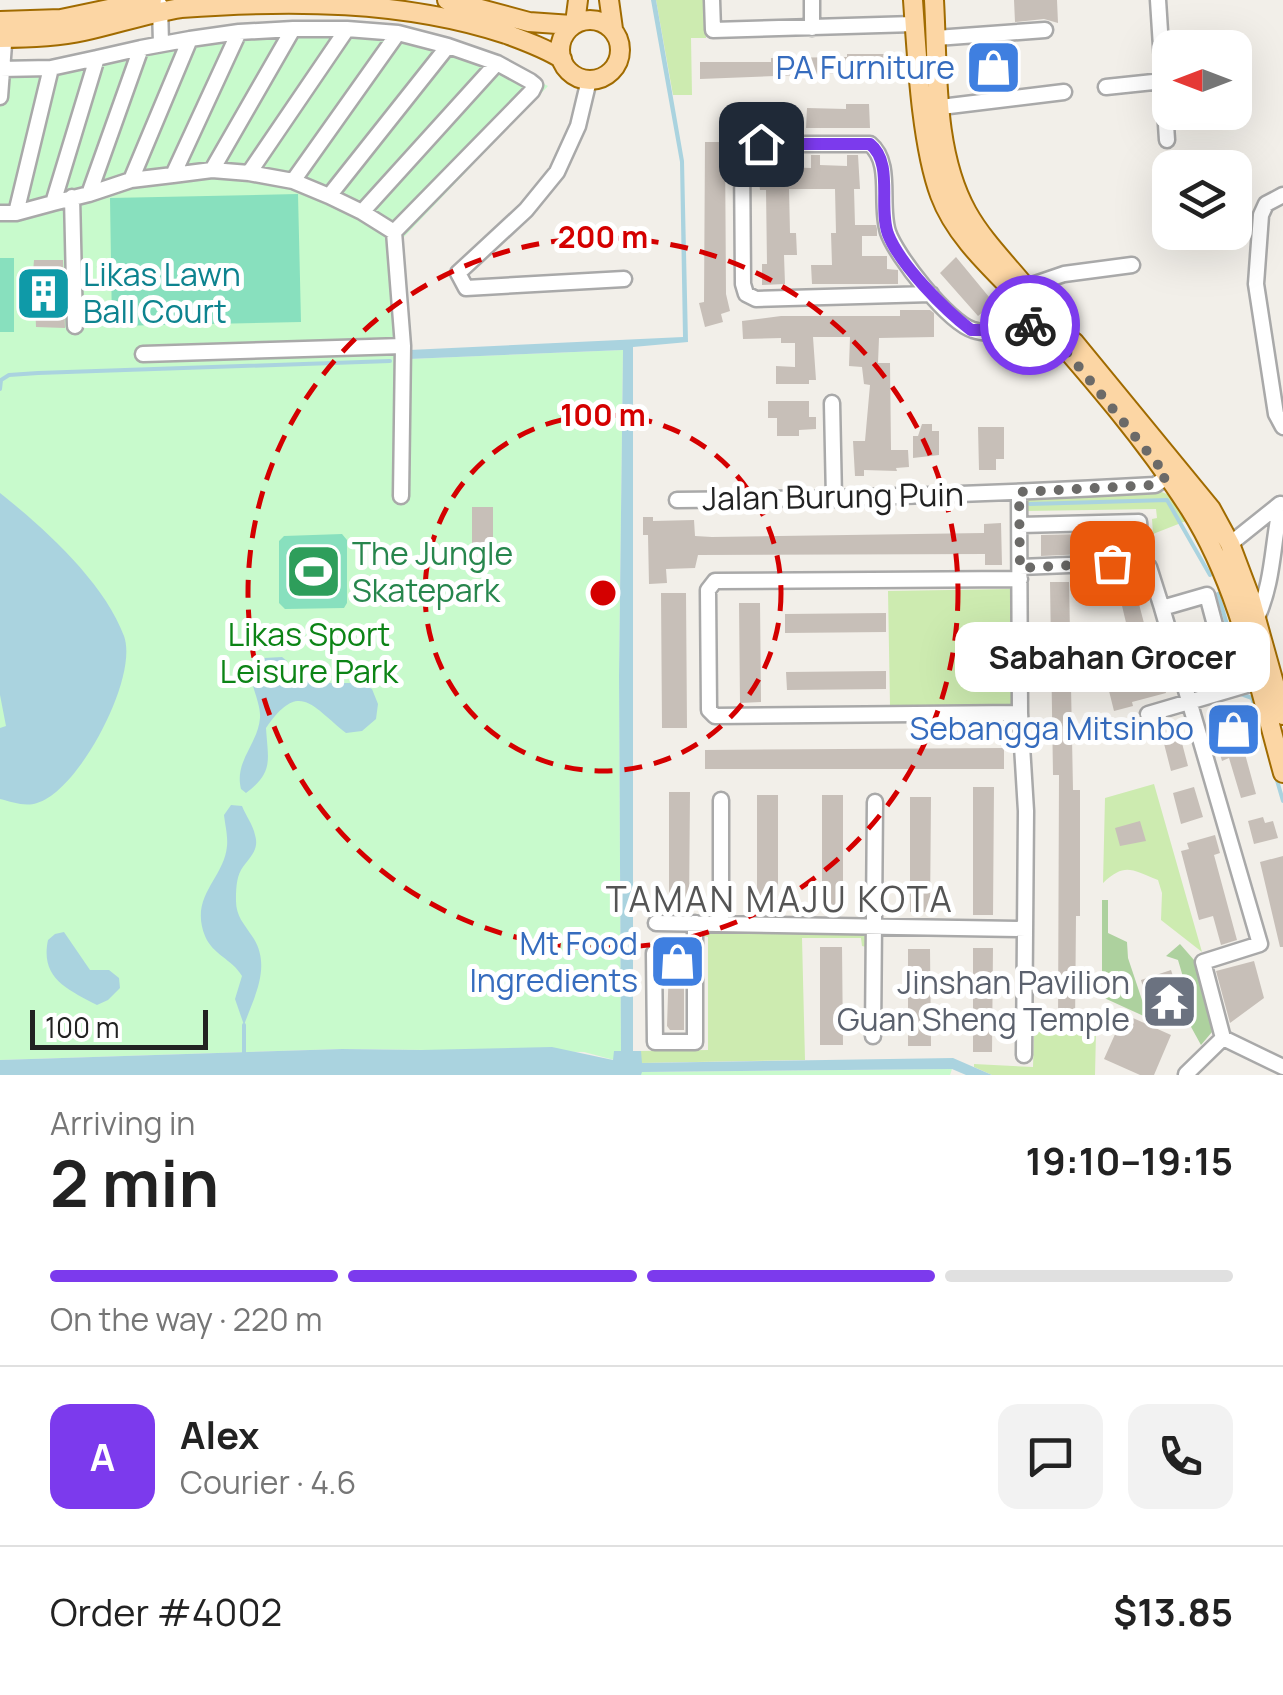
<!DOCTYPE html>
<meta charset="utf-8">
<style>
body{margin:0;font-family:Manrope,sans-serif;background:#f2f2f2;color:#222;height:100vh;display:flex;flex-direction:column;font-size:38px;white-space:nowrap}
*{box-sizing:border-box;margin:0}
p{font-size:32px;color:#767676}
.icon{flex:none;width:55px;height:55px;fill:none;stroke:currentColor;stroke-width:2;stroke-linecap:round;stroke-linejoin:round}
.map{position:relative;height:1075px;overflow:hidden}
.details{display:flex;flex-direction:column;background:#fff;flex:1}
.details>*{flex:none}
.needle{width:65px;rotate:270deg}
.buttons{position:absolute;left:1152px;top:30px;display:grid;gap:20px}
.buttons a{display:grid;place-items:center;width:100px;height:100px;border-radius:20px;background:#fff;box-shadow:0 10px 40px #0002;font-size:50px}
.scale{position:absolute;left:30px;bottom:25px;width:178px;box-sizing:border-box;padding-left:10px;border:5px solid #222;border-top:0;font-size:28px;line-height:35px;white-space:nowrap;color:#222;-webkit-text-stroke:8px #fff;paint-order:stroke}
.pin{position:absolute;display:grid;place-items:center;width:85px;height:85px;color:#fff;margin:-42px;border-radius:20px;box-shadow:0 5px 15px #0006}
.courier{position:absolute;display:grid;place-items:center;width:100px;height:100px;margin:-50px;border:8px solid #7c3aed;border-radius:50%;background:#fff;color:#222;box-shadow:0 2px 12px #0007}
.bubble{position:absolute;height:70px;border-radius:20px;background:#fff;box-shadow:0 10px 40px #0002;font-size:32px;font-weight:700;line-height:70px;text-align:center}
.headline em{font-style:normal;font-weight:700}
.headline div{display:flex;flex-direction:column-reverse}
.headline{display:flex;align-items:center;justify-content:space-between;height:170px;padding:0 50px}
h1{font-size:65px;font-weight:700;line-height:75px}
.bar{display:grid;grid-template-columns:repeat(4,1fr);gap:15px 10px;align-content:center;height:120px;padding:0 50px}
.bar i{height:12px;border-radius:8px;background:#e0e0e0}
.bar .selected{background:#7c3aed}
.bar p{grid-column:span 4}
.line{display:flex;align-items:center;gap:25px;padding:0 50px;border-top:2px solid #e0e0e0}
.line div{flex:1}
.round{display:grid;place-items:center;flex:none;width:105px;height:105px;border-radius:20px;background:#f2f2f2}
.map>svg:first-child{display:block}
.grass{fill:#cdebb0}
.forest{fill:#add19e}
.park{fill:#c8facc}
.pitch{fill:#88e0be}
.water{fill:#aad3df}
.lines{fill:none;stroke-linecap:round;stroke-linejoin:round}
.stream{stroke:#aad3df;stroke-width:4}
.building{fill:#c7bfb8}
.minor-casing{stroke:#a9a9a9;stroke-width:19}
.major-casing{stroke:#a06b00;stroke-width:22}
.minor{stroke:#fff;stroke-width:14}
.major{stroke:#fcd6a4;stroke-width:18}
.done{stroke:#6b6a68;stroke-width:10;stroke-dasharray:0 18}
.route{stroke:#7c3aed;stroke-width:12}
.ring{fill:none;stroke:#d40000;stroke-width:5;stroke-dasharray:18 12}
.labels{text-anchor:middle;stroke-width:10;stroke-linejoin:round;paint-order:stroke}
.shop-label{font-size:32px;fill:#366cbe;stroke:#fff;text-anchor:end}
.culture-label{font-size:32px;fill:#0d838f;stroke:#fff;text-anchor:start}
.street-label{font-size:32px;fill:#222;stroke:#fff}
.leisure-label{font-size:32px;fill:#27864d;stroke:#fff;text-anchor:start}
.park-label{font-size:32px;fill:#0c8416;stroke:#fff}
.worship-label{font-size:32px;fill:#5b616d;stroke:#fff;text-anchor:end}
.neighbourhood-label{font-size:35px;letter-spacing:2.5px;fill:#555;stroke:#fff}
.centre{fill:#d40000;stroke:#fff;stroke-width:5}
.ring-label{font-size:30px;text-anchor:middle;font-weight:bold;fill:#d40000;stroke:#fff;stroke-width:10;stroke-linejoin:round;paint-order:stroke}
</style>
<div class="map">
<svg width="1283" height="1075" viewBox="0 0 1283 1075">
<rect width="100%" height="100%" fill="#f2efe9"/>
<!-- grass -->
<path class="grass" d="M656,0H705L706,38H691L692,95H673Z
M1159,491L1172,496L1186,521L1153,534L1152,519L1157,518L1156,509L1026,511L1028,498Z
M1011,589L1012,705L890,706L888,591Z
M1154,784L1202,952L1161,920L1162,893L1158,880C1131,870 1126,862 1103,883L1105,798Z
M705,930L859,931L865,936L866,947L862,946L861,938H802L805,1060L641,1063V1051L708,1050V937L703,936Z
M1034,1032H1096L1095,1075H992L974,1067V1064L1033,1067Z"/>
<!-- forest -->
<path class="forest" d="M1102,900H1108V933L1127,942L1128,958L1144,1006L1154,1005L1159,1023L1102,997Z
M1180,944L1194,960L1210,1022L1212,1032L1201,1045L1190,1025L1191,1004L1178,960L1166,956Z"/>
<!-- park -->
<path class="park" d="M388,26L464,44L548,86L402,239L409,359L623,350L619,676L621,1051L614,1060L584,1052L342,1049L0,1060V59L54,60L152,38L227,27Z
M952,1069L950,1075H641V1072Z"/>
<!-- pitch -->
<path class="pitch" d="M298,194L301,322L112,326L110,198Z
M0,258H14V332H0Z
M342,534L347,540V603L344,608L285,609L279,603V541L284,536Z"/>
<!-- water -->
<path class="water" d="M651,0H656L684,161L688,342L633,347V1051H641L642,1063L953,1058L992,1075H966L952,1069L642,1072L641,1075H0V1060L342,1049L421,1050L552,1047L613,1060L614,1051H621L619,676L623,350L409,359V350L683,337L680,162Z
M0,493C44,528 104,582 124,636C139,677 79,791 37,803C25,807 12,802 0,799V728L6,726L0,695Z
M282,657L287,661L289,673L298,666L317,683H359L372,689L378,704L376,719L362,731L346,733C311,705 299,680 266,728C268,760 274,772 246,793L241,789C234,761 258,744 260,718C261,706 253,690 251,677L266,672L261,664L264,658Z
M231,805L242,806C246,816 253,825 255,835C260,851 248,858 241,870C236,879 236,891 236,901C236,916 244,924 252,936C272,965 255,995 244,1025L235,999L242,976C232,959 213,955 205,936C189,896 224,879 227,846C228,836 225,824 224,815Z
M64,932L90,970H109L119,978L120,988L108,1000L97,1005C67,989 40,978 48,940L55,934Z"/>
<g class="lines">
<!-- stream -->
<path class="stream" d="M0,389L1,380L9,375L38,373L390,361
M1030,504L1167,500L1210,575
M1218,594L1241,672
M1241,694L1252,698L1264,734
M1276,777L1283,801
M244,1054V1025"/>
</g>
<!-- building -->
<path class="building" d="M1014,0H1057L1058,23L1044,19L1015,22Z
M1010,52L1012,82L979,84L977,54Z
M847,54H904L906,71L700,79V62H771V58L847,57Z
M846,104H869L870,128H806L807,108L846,109Z
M705,142H725L726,294L730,311L721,314L723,322L705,327L699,303L704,302Z
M811,155H820V165L847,166V155H858L860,189H854L855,225H876L877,229V236H862V256H887V269L898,270V284H812L811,265H832L831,233H836L835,189H789L790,233H796L797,255H784L785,284L762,285V264H767L766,190H760L757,166L811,168Z
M956,257L994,303L978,316L940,273Z
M34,260H63L65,328L36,327L35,302L19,301V285H32Z
M900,310H930L934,313V337L879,338L878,363H890L891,450H908L909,467L896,468L897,471L864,470V476H855L853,441H865L870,385L864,384L862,367L849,366L850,337H813L816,380H809V384H776V366L795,367V343H781V338L743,339L742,321L781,316H900Z
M768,401H809V417H816V429L799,430V436H777V418H768Z
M922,424H932V431H939V455L913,458V436H918Z
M978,427H1004V459H996V470H979Z
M472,507H493V554H472Z
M643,517H653V521L694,520L695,536L712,537L984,533V524L1001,523L1002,565H985V554L698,555L695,568L666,569L667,583L649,584L648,535H643Z
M1129,533L1130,552L1041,556V535Z
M1139,573L1146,602L1139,604L1145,627L1128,631L1118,589L1104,592L1105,576Z
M1050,582H1069L1073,790H1080V916H1076L1075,1028H1058L1059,775H1053Z
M661,593H686L687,728H662Z
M739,603H760L761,702L740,703Z
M886,613V632L785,633V614Z
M1156,650L1166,693L1132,702L1133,706L1114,711L1109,691L1145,682L1138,654Z
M886,671V689L787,690L786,672Z
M1252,723L1260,749L1245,754L1256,794L1241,798L1229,758L1222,761L1214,734Z
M1177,724L1188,766L1171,771L1160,728Z
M1004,748V769H705V750Z
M973,787H994L993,915H973Z
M1194,787L1203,817L1181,824L1173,793Z
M669,792H690L689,908H669Z
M757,795H778V910H757Z
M822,795H843V910H822Z
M910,797H931L930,912H910Z
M1263,817L1265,823L1273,821L1278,838L1254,844L1248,821Z
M1140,821L1146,841L1120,846L1115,828Z
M1215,835L1220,853L1214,855L1237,940L1221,945L1213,916L1199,920L1181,851L1189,849L1187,843Z
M1283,856V947H1280L1260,862Z
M820,947H842L843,1045H820Z
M973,948H993L992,1052H973Z
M908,949H930L931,1046H908Z
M1254,961L1264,998L1230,1023L1216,971Z
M669,963H684V1030H670L667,1026Z
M1171,970L1180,998L1158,1005L1156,999L1147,1001L1141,980Z
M1124,1014L1171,1035L1154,1075H1140L1104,1059Z"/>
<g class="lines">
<defs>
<path id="minor" d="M712,0L713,30L914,24
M812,0V28
M1158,0L1167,140
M160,5L161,44
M936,38L1045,30
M0,69L51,68L16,213H0
M589,80L578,126L557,172L526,210L458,273L466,288L624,279
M1106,87L1163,81
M0,97L5,31
M941,107L1064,92
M212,170L249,173L347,29H293
M249,173L293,181L398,33L347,29
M173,175L212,170L293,29L239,32
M131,180L173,175L239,32L190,39
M293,181L329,196L448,46L398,33
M89,194L131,180L190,39L141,48
M1283,195L1266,204L1261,215L1256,284L1276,414L1283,427
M329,196L362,212L497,63L448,46
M72,197L75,326
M53,203L89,194L141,48L97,58
M362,212L394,232L532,91L535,85L530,81L497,63
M16,213L53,203L97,58L51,68
M394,232L403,346L401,496
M1026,287L1064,274L1132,265
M931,294L756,299L746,294L743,284L742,155L751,146L761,144H870C893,163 879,204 888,232C896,256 948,322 973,330C992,337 1023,328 1041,320
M143,354L403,346
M832,403L834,499
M1019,493L1020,713L1026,811L1024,1055
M677,500C837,499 995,494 1155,485L1167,477
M1020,525L1139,522L1142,562
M1230,544L1280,504
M1142,562L1149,567L1162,608L1260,944L1203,962L1223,1038L1283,1067
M1020,567L1142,562
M1020,579L715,581L708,590L709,710L715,716L1020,713
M1162,608L1207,595L1232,689
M1256,620C1274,582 1272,544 1281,504
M1148,714L1257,682
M721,800V923
M656,923L1025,929
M695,952L654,953L655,1042H695V923
M873,1036L875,802
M1186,1074L1223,1038"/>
<path id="major" d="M447,0L529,22L572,25
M609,0L613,29
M913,0C917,56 921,144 940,195C958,244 1006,280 1039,318C1092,378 1147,442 1190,509C1240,588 1258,684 1283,773
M934,0C938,68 933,151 967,212C982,239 1005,262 1024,285
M560 50a30 30 0 1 1 60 0a30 30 0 1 1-60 0Z
M0,21L61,19L152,0
M575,23L578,0
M0,38C28,38 56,37 84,31C116,24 148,13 181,8C289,0 403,0 506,34C525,41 545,48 562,59
M1074,342L1211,509L1230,544L1250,597L1283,715"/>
</defs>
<!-- minor casing -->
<use href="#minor" class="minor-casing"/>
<!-- major casing -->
<use href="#major" class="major-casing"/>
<!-- minor -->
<use href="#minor" class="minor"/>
<!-- major -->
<use href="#major" class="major"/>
</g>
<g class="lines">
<!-- done -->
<path class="done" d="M1030,325L1041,320L1167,476L1155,485L1019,492L1020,568L1112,563"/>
<!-- route -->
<path class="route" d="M761,144H870C894,163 878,206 888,234C900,265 945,310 971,330H1008L1030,325"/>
</g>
<!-- distance rings -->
<g class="ring">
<circle cx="603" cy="593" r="178"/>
<circle cx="603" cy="593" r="355"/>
</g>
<!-- icons -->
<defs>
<symbol id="shop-square" viewBox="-11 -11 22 22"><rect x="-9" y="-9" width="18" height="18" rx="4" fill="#3f7fe0" stroke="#fff"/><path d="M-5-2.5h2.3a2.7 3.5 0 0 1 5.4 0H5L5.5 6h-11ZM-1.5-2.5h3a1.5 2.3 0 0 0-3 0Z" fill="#fff"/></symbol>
<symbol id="building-square" viewBox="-11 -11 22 22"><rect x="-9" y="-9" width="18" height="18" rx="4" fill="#0f9aa8" stroke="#fff"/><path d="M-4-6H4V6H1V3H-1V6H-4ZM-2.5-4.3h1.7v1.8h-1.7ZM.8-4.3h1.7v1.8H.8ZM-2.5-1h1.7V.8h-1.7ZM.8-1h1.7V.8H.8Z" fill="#fff"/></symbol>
<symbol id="stadium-square" viewBox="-11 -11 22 22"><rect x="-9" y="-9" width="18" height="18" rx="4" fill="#2e9e5b" stroke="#fff"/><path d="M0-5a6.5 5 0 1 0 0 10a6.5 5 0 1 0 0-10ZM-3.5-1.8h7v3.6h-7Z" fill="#fff"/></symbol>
<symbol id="temple-square" viewBox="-11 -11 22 22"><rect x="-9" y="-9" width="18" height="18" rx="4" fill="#6b7280" stroke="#fff"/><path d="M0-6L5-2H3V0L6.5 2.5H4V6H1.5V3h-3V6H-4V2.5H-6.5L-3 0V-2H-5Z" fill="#fff"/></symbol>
</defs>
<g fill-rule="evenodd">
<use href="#shop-square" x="962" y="36" width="63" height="63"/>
<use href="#building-square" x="12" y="262" width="63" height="63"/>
<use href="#stadium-square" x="282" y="540" width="63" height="63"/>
<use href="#shop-square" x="1202" y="698" width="63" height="63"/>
<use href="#shop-square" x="646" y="930" width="63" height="63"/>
<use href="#temple-square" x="1138" y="970" width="63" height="63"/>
</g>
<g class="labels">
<!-- shop labels -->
<g class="shop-label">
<text x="955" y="79">PA Furniture</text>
<text x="1194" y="740">Sebangga Mitsinbo</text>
<text x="638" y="955">Mt Food<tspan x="638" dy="37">Ingredients</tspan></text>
</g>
<!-- culture labels -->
<g class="culture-label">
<text x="83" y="286">Likas Lawn<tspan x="83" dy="37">Ball Court</tspan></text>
</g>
<!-- street labels -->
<g class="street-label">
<text transform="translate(833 497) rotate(-1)" y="11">Jalan Burung Puin</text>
</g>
<!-- leisure labels -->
<g class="leisure-label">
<text x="352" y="565">The Jungle<tspan x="352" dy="37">Skatepark</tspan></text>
</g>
<!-- park labels -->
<g class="park-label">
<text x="309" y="646">Likas Sport<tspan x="309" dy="37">Leisure Park</tspan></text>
</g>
<!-- worship labels -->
<g class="worship-label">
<text x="1130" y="994">Jinshan Pavilion<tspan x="1130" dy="37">Guan Sheng Temple</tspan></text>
</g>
<!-- neighbourhood labels -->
<g class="neighbourhood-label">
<text x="780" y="912">TAMAN MAJU KOTA</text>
</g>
</g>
<circle cx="603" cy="593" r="15" class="centre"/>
<g class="ring-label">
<text x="603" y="248">200 m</text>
<text x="603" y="426">100 m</text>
</g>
</svg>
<div class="buttons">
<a><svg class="needle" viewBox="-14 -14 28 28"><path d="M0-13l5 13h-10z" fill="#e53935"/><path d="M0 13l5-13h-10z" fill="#767676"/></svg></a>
<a><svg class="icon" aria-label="layers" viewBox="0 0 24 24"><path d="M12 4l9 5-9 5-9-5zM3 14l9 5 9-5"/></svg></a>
</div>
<div class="scale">100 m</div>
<div class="pin" style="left:1112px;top:563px;background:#ea580c"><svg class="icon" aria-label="bag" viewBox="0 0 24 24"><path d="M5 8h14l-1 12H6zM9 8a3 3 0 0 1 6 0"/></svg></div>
<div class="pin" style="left:761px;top:144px;background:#1f2937"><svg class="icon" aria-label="home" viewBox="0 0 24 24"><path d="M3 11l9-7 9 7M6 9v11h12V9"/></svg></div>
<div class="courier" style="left:1030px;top:325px"><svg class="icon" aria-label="bike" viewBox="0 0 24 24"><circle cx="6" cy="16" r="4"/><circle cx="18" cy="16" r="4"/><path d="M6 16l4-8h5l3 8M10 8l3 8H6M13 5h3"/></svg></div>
<div class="bubble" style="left:955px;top:622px;width:315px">Sabahan Grocer</div>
</div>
<section class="details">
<div class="headline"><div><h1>2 min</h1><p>Arriving in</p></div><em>19:10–19:15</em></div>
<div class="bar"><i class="selected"></i><i class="selected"></i><i class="selected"></i><i></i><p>On the way · 220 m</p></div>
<div class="line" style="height:180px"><b class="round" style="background:#7c3aed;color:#fff">A</b><div><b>Alex</b><p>Courier · 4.6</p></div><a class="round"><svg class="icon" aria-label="chat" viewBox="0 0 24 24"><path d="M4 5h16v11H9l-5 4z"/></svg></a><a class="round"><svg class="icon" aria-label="phone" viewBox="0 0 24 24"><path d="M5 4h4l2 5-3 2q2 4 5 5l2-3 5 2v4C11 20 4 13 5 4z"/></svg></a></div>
<div class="line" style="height:130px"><div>Order #4002</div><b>$13.85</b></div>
</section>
